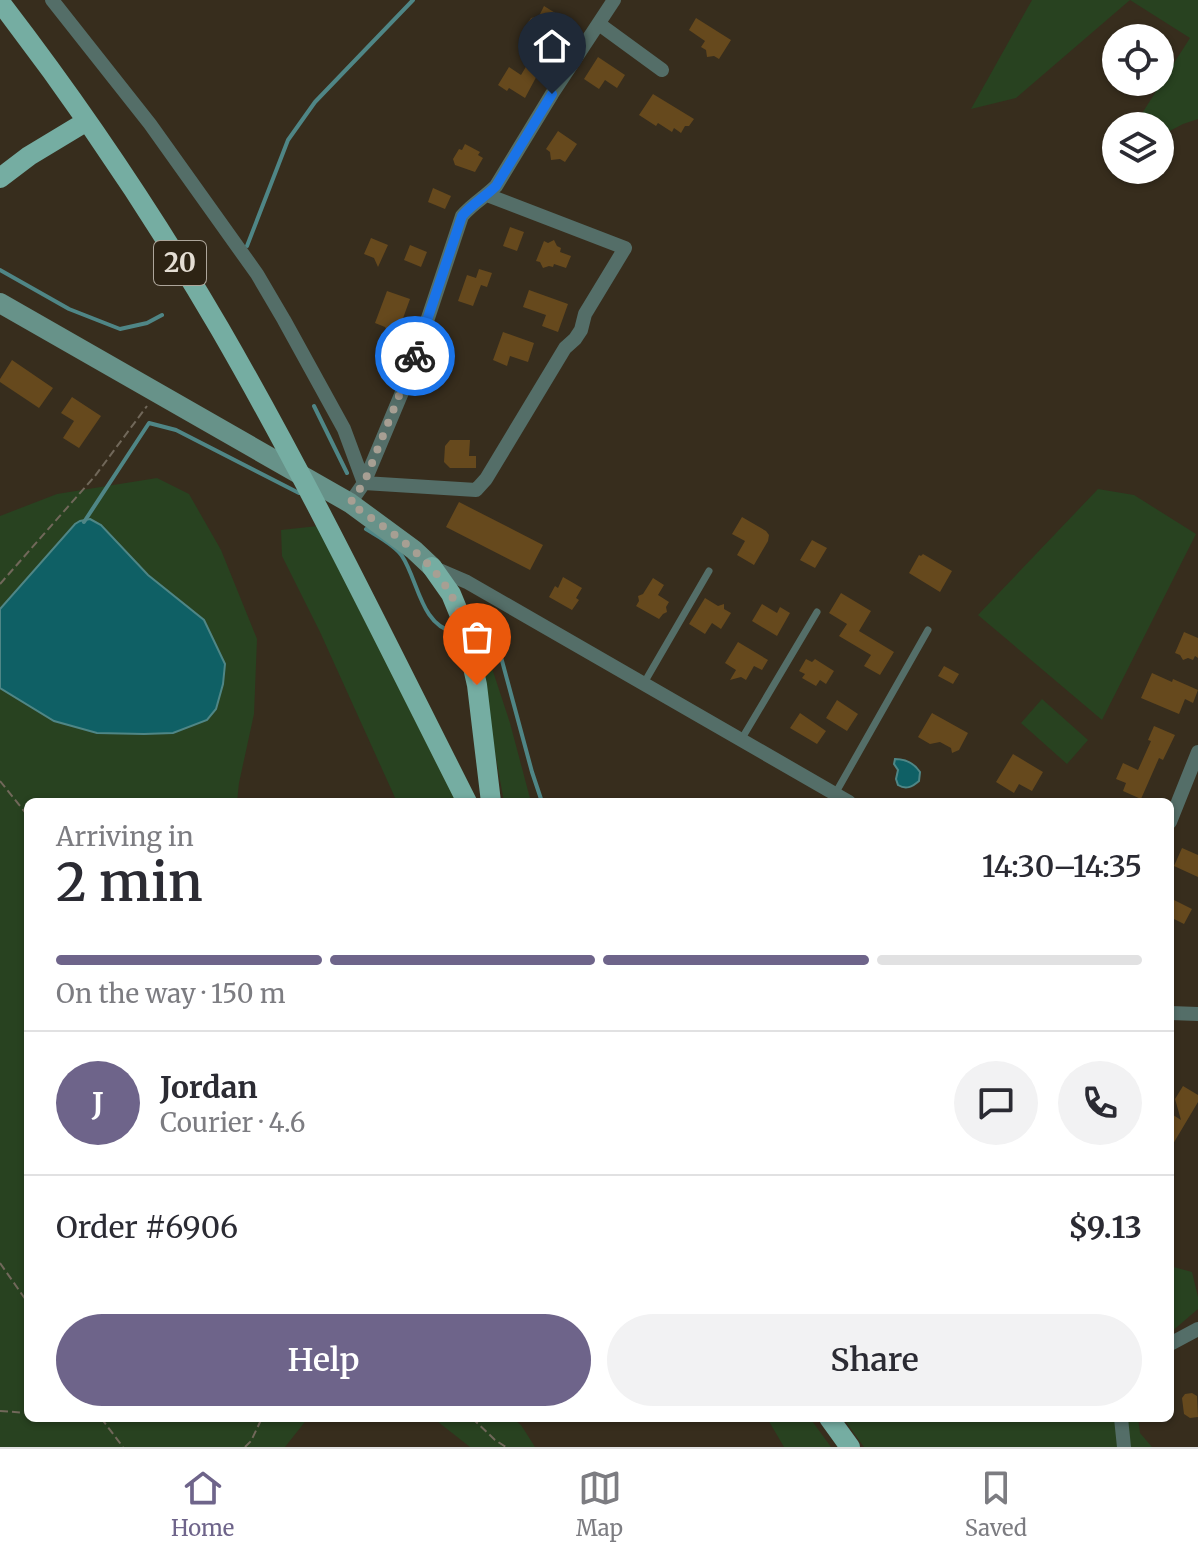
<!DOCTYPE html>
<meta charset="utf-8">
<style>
body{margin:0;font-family:Merriweather,serif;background:#f2f2f3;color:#2b2b33;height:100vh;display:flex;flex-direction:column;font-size:30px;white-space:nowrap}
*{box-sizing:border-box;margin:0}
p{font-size:26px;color:#7c7c81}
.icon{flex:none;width:44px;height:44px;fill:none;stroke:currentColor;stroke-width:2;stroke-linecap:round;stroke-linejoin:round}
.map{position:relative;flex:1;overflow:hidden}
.side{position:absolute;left:24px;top:798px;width:1150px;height:624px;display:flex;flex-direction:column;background:#fff;border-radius:12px;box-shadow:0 2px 6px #0004}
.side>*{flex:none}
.buttons{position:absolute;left:1102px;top:24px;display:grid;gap:16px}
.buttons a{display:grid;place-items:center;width:72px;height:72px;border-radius:50%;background:#fff;box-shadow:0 2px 6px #0004;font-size:40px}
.pin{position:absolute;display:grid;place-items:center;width:68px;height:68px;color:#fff;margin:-82px -34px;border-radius:50% 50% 50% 0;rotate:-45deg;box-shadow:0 0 8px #0007}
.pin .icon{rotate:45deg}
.courier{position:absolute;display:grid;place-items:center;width:80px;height:80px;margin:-40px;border:6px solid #1a73e8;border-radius:50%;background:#fff;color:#222;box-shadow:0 2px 10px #0007}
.summary em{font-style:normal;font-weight:600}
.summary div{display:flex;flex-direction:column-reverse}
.summary{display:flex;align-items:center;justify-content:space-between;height:136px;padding:0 32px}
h1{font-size:52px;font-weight:600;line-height:60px}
.bar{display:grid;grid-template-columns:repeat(4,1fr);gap:12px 8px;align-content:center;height:96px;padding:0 32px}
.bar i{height:10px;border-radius:6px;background:#e1e1e2}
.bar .selected{background:#6e648a}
.bar p{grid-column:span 4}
.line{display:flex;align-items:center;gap:20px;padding:0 32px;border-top:2px solid #e1e1e2}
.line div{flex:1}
.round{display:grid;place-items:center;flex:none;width:84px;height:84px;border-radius:42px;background:#f2f2f3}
.action{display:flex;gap:16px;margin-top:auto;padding:16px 32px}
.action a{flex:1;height:92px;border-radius:48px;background:#6e648a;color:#fff;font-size:32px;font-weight:600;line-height:92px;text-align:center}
.action a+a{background:#f2f2f3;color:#2b2b33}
.tabs{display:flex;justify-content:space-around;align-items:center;height:112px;border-top:2px solid #e1e1e2;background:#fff;font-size:22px;color:#7c7c81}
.tabs a{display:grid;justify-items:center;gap:4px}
.tabs .selected{color:#6e648a}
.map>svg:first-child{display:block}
.green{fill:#284220}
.water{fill:#0f6065;stroke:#4f8686;stroke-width:2}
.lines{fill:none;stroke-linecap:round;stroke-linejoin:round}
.stream{stroke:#4f8686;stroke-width:4}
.building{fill:#66491d}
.path{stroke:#71685a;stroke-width:2;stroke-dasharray:8 4;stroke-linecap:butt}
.lane{stroke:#546e68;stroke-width:7}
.street{stroke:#546e68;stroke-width:14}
.secondary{stroke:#679289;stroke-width:20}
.primary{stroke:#75ada2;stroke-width:20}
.done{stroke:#a79f93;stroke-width:8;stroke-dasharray:0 14.4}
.route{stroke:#1a73e8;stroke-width:10}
.labels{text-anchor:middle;stroke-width:6;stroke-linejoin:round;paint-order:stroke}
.shield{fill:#2d2314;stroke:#ada59a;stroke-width:2}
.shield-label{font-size:26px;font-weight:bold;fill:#e4ddd3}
</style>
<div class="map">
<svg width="1198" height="1447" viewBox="0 0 1198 1447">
<rect width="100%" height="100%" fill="#372d1d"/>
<!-- green -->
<path class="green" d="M1032,0H1198V119L1183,124L1160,136V126H1134L1190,38L1130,0L1016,98L971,109Z
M157,478L189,494L221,550L257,639L254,714L239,783L237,802H28V1418H308L285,1447H0V688L54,721L173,733L207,720L216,709L225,673V665L204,620L148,575L101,525L75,524L0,609V516L57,494Z
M1098,489L1134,495L1196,534L1102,720L978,615Z
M318,526L457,802H397L320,632L282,556L281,530Z
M485,647L510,723L531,802H504L478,658Z
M1042,699L1088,740L1067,764L1021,723Z
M1170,1266L1192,1272L1198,1297V1309L1170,1333Z
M433,1418H512L521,1425L535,1447H470Z
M767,1418H810L831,1447H784Z
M843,1418H1138L1140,1433L1152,1447H864Z"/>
<!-- water -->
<path class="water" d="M90,519L101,525L148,575L204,620L225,664L223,684L216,709L207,720L173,733L144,734L97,733L54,721L0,688V609L75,524L80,521Z
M895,759C906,759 914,763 920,772L919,781C912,787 906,790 898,785L896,779L898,770L894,764Z"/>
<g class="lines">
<!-- stream -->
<path class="stream" d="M247,246L288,140L315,102L413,0
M0,270L69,309L120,329L147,323L162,315
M314,406L347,473
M84,522L149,423L176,430L299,493
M366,529C377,536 395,545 402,556C418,580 421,626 454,632
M479,624L494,631L532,772L542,802"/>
</g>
<!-- building -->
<path class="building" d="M544,6L573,24L570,33L557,49L525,27L531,18L539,16Z
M696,18L731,40L719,59L714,56L707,57L706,50L701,47L705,41L689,30Z
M598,57L625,75L617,88L605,80L599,89L584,79Z
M530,60L541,68L525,98L509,88L507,91L498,85L509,67L521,75Z
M653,94L694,119L689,126H685L681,133L674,128L672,132L658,123L656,126L639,115Z
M558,131L577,144L565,162L560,159L551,160L550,152L546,149Z
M465,144L480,152L478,155L483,158L475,172L455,165L453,159L459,149L462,150Z
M433,188L451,196L445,209L428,202Z
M510,227L524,232L517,251L503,246Z
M371,238L388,245L378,267L374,258L364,254Z
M554,240L557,246L561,248L560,252L571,256L566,268L554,264L553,267L549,266L543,268L540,262L536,261L544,241L548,243Z
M410,245L427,252L421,267L404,260Z
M479,269L492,273L487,287L481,285L473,306L458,301L467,275L476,278Z
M529,290L568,304L558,332L542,326L546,315L523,307Z
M387,291L410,299L402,321L404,325L402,329L391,333L387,331L385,327L375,323Z
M503,332L534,343L528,362L510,356L507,366L493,360Z
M12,360L53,388L39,408L0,382V379Z
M72,397L101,416L79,448L63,438L74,421L61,413Z
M450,440H470L469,456H476V468H450L444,462L445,446Z
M459,502L543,545L530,570L446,527Z
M742,517L766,531L769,535L768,541L754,565L737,555L745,541L732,534Z
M812,540L827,548L815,568L800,560Z
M923,554L952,571L940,592L909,573L919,555L921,556Z
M563,577L582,588L576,598L579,600L572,610L549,597L555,586L558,588Z
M653,578L664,585L658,595L669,602L666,607L667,612L663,614L659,619L636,606L639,601L638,596L643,594Z
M841,593L871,611L859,631L894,652L880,675L864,666L871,655L839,636L847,624L829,613Z
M705,598L718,606L724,604V609L731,613L721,629L712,623L705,634L689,624Z
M762,604L777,613L780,607L790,613L777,636L752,621Z
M1184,632L1198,638V658L1195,656L1193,660L1188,658L1183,660L1180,655L1175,653Z
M738,642L768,660L762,670L754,666L746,680L741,677L730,680L736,670L725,663Z
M806,659L812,662L815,659L834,671L826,684L820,680L816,686L802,678L805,674L799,671Z
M944,666L959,674L953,684L938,676Z
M1152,673L1172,682L1173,679L1198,690L1193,703L1185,699L1179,714L1141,698Z
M837,700L858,714L847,731L826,718Z
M800,713L826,731L817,744L790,728Z
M932,713L968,733L959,750L952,753L951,748L940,742L930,744L918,737Z
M1154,726L1175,735L1163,760L1159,758L1141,799L1123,791L1126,783L1116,779L1123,763L1138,770L1151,741L1148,740Z
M1013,754L1043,772L1032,791L1019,784L1014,793L996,782Z
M1182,848L1198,855V877L1174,866Z
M1170,898L1192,909L1184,924L1170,917Z
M1183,1086L1198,1095V1102L1170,1149V1113L1181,1120L1175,1099Z
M1192,1393L1197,1396L1198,1417L1190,1418L1184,1414L1182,1398L1185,1394Z"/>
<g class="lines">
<!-- path -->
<path class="path" d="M0,584L95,476L147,406
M0,781L28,816
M0,1263L28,1303
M0,1411L28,1413
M101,1418L123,1447
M472,1418L495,1440L506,1447
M245,1447L251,1441L262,1418"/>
<!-- lane -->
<path class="lane" d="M644,683L709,571
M741,740L817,612
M835,794L928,630"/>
<!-- street -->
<path class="street" d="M52,0L150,124L257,274L284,320L344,429L364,483
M599,24L662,70
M364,483L476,490L486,479L565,348L575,339L581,330L585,314L625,248L487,195
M350,503L364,483L408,378L462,216C472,204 485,197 496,186L552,94L614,0
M432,567L467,582L849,802
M1170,822L1198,752
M1170,1013L1198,1014
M1170,1344L1198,1329
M1121,1418L1124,1447"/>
<!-- secondary -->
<path class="secondary" d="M0,303L350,503L414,550L432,567"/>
<!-- primary -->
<path class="primary" d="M0,2C80,106 154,216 220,329C309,483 387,644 467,802
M0,178L29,156L87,121
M432,567L451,594L463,623L477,685L491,802
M829,1418L850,1447"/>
</g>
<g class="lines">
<!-- done -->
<path class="done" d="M415,356L364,483L350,503C396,536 447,566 463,624C469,644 473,665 477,685"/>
<!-- route -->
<path class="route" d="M415,356L462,216C472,204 485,197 496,186L552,94"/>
</g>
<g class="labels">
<!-- shield labels -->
<rect class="shield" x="154" y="241" width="52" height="44" rx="6"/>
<g class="shield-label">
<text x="180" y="272">20</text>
</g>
</g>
</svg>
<div class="buttons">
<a><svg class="icon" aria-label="locate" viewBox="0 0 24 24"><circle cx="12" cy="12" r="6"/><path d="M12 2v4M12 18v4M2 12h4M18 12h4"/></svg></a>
<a><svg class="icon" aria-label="layers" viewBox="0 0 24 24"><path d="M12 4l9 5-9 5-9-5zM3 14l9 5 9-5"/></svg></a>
</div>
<div class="pin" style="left:477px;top:685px;background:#ea580c"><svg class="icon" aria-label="bag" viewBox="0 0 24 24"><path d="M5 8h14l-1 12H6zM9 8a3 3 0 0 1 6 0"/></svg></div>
<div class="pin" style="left:552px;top:94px;background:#1f2937"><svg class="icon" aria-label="home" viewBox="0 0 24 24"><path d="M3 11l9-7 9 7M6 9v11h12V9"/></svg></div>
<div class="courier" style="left:415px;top:356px"><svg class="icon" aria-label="bike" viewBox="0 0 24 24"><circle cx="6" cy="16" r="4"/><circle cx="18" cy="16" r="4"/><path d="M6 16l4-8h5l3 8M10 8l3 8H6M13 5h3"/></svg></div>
<section class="side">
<div class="summary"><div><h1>2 min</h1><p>Arriving in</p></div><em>14:30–14:35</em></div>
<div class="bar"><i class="selected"></i><i class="selected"></i><i class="selected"></i><i></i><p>On the way · 150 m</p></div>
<div class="line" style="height:144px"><b class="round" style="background:#6e648a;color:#fff">J</b><div><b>Jordan</b><p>Courier · 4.6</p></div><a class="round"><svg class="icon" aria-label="chat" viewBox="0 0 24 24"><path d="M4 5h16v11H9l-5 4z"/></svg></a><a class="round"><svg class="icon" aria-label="phone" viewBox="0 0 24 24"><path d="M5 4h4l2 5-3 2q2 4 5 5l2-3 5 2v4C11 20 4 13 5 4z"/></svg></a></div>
<div class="line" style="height:104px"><div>Order #6906</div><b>$9.13</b></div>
<div class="action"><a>Help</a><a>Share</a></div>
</section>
</div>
<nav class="tabs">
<a class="selected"><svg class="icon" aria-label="home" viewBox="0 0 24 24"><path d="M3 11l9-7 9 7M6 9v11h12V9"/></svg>Home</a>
<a><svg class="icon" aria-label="map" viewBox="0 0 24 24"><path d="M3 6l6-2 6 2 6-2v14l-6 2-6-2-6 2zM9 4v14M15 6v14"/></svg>Map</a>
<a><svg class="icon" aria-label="saved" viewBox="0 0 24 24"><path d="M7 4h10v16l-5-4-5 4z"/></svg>Saved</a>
</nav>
